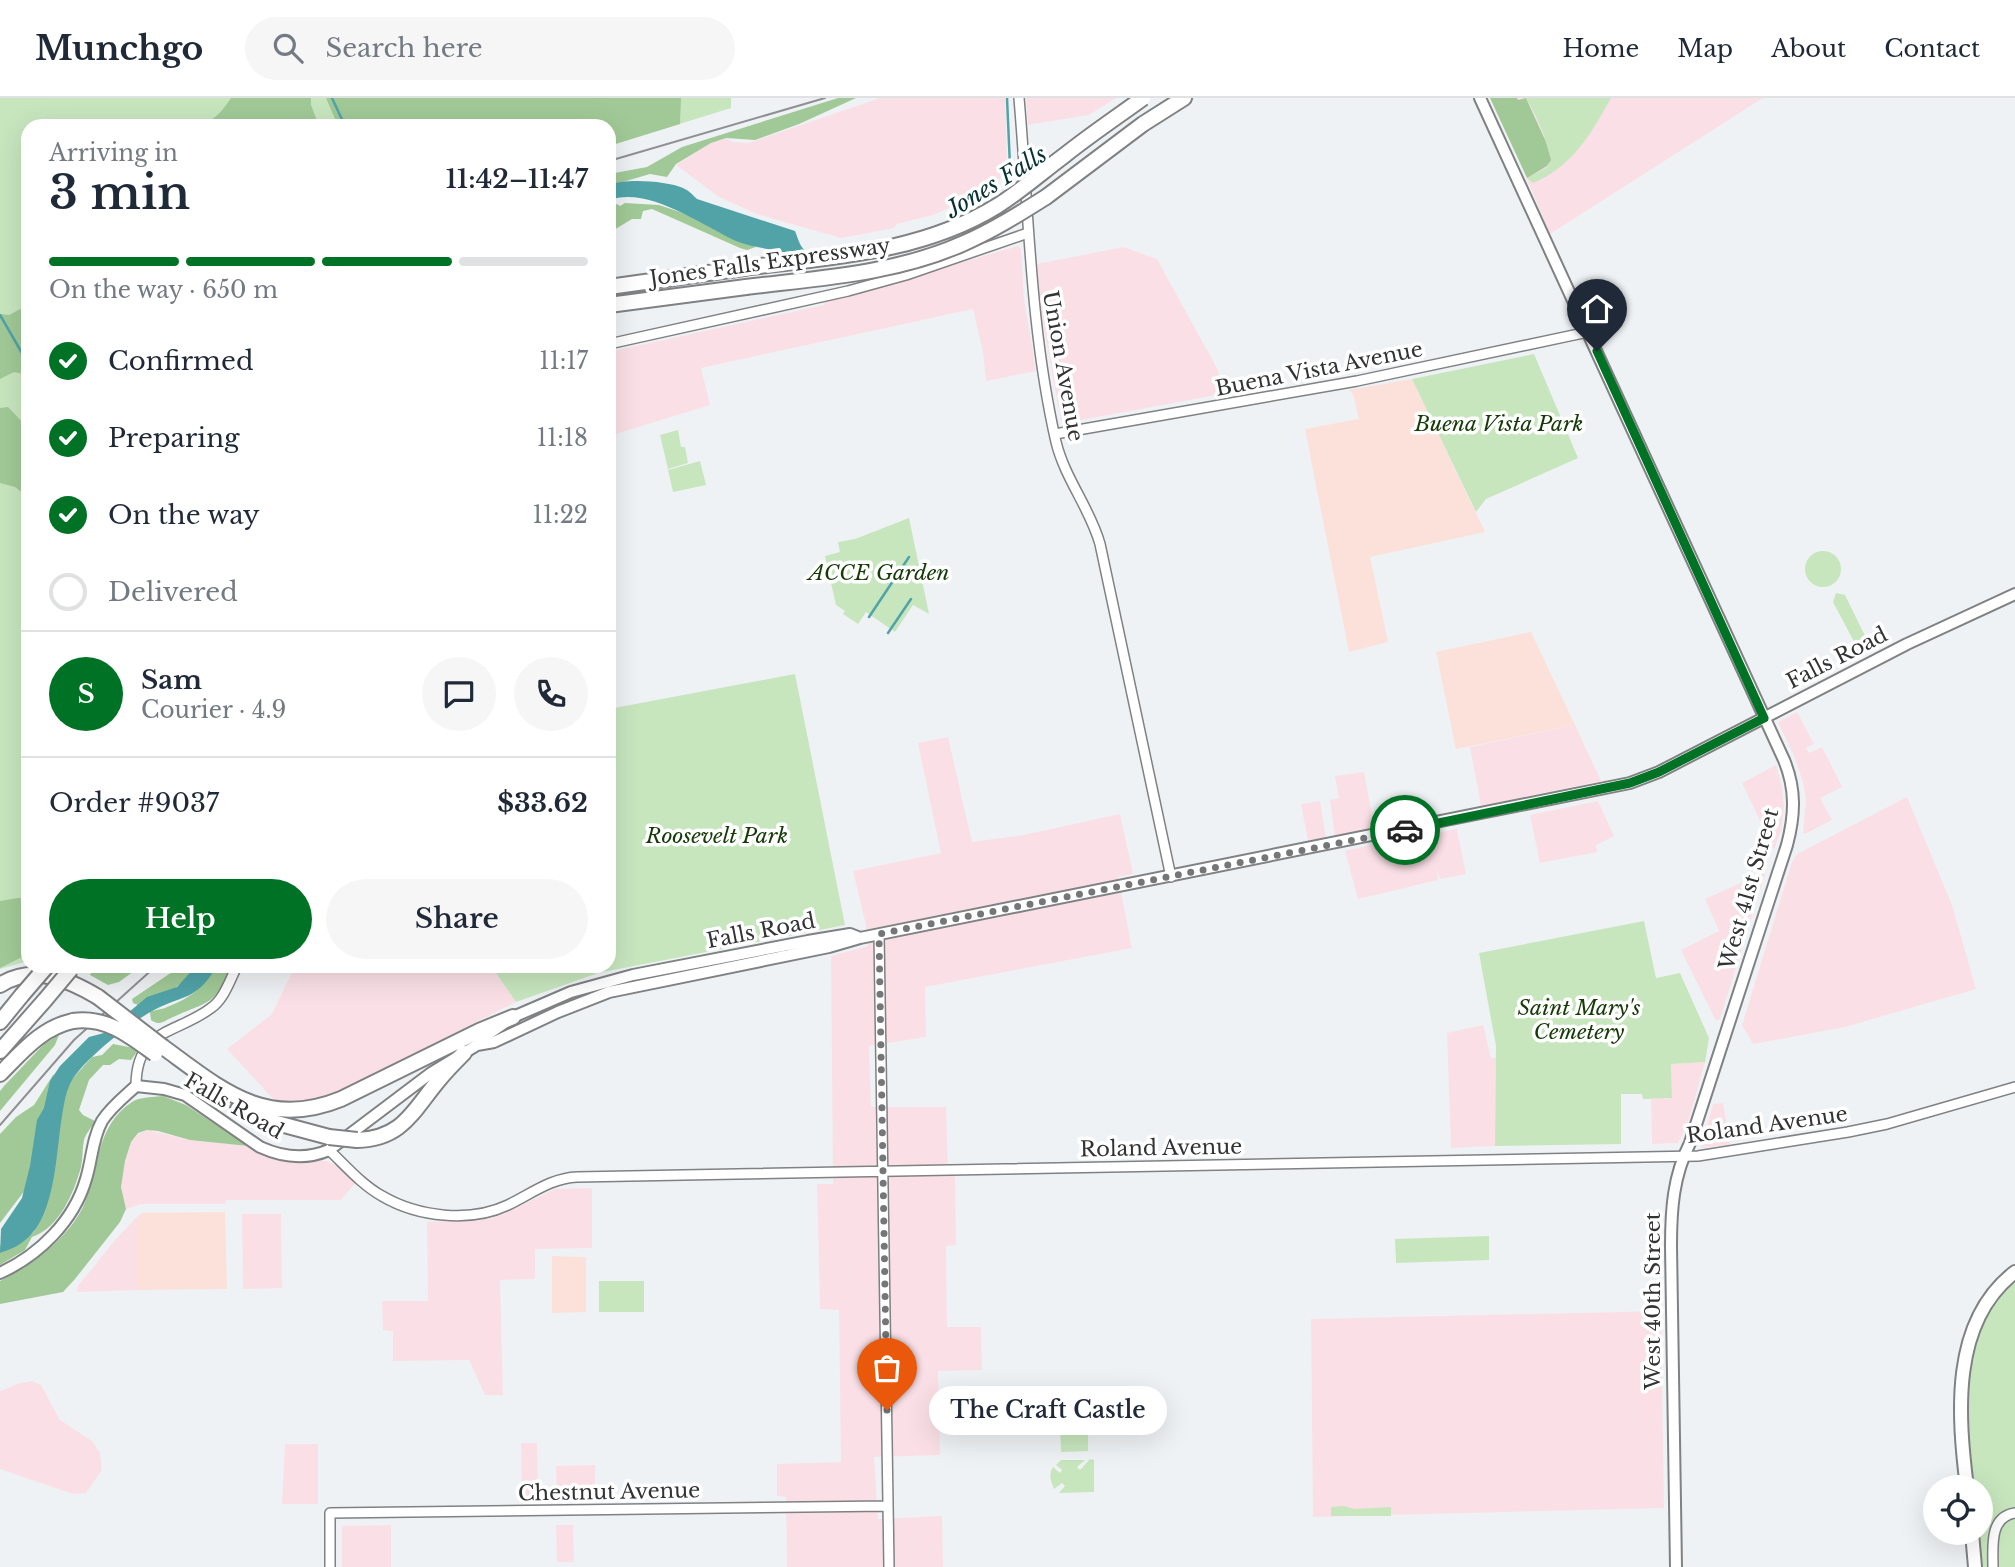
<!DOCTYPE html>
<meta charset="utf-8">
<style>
body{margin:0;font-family:"Libre Baskerville",serif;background:#f6f6f7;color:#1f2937;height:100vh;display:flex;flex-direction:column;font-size:26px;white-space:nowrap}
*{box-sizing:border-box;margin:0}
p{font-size:23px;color:#747a83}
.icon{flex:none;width:38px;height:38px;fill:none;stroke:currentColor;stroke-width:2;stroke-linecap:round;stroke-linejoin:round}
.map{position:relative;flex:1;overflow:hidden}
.panel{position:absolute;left:21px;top:21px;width:595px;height:854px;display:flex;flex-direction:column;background:#fff;border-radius:21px;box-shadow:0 7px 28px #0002}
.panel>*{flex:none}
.fabs{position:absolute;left:1923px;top:1377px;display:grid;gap:14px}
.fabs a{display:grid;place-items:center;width:70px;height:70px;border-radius:50%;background:#fff;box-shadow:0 7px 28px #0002;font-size:35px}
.pin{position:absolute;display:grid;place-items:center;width:60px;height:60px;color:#fff;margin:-72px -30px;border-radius:50% 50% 50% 0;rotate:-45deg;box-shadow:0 0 7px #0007}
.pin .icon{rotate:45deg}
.courier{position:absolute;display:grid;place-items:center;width:70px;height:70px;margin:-35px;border:5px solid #007226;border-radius:50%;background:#fff;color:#222;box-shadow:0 2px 9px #0007}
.bubble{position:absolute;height:49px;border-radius:24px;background:#fff;box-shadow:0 7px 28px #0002;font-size:23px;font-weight:600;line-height:49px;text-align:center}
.headline em{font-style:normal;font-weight:600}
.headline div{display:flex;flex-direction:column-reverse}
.headline{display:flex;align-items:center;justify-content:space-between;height:119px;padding:0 28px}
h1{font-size:46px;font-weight:600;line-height:52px}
.bar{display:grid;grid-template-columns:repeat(4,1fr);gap:10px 7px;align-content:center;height:84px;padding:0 28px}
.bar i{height:9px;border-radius:5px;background:#e0e1e3}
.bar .current{background:#007226}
.bar p{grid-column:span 4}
.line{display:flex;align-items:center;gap:18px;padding:0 28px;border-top:2px solid #e0e1e3}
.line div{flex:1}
.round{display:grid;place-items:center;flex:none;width:74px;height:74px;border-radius:37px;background:#f6f6f7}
ol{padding:0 28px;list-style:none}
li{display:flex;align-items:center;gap:21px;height:77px}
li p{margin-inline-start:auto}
li .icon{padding:7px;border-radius:50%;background:#007226;color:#fff;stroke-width:4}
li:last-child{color:#747a83}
li i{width:38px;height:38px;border:4px solid #e0e1e3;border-radius:50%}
.cta{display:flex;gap:14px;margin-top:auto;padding:14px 28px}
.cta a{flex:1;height:80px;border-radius:42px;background:#007226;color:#fff;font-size:28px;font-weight:600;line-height:80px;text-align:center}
.cta a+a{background:#f6f6f7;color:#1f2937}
header{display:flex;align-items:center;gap:42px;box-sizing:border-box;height:98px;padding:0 35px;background:#fff;border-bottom:2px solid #e0e1e3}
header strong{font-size:33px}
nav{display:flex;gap:38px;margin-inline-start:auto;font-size:24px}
.search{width:490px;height:63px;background:#f6f6f7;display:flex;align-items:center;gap:18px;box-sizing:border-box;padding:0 24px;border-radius:38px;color:#747a83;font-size:26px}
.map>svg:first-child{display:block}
.commercial{fill:#fae0e6}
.industrial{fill:#fbe1da}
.green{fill:#c7e6be}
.forest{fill:#a1c997}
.water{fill:#51a3a8}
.pier{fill:#eff2f4}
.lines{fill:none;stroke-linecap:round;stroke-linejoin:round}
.stream{stroke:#51a3a8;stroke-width:2.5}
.tertiary-casing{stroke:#7f8183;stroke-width:12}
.secondary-casing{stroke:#7f8183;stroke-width:14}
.primary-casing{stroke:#7f8183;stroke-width:16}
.motorway-casing{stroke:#7f8183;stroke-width:18}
.tertiary{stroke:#fff;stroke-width:9}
.secondary{stroke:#fff;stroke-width:10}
.primary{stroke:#fff;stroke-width:12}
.motorway{stroke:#fff;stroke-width:14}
.tram{stroke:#8e9092;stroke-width:2}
.motorway-bridge-casing{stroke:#7f8183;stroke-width:18;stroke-linecap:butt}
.motorway-bridge{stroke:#fff;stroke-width:14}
.done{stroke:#747677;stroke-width:7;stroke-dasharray:0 12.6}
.route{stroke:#007226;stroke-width:9}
.labels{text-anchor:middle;stroke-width:7;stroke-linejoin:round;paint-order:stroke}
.street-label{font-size:21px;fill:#323334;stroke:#fff}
.park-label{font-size:21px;font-style:italic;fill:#153a07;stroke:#fff}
.water-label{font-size:23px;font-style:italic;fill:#073134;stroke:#fff}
</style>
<header>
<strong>Munchgo</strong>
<div class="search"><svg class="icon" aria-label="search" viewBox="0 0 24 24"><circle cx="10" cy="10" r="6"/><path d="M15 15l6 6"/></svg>Search here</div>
<nav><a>Home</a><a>Map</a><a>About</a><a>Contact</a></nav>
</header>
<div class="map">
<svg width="2015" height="1469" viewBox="0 0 2015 1469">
<rect width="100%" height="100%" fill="#eff2f4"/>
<!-- commercial -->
<path class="commercial" d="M880,0H1005L1007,61L1000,81L982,95L933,117L897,126L894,130L841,140L757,116L719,99L676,67L711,45L726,40L733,44L749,45Z
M1026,0H1116L1089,17L1028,27Z
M1493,0H1763L1550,136Z
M1018,148L1021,151L1024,201L1036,273L986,283L983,254L973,211L701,270L710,307L609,338V254L824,207L825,204Z
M1123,149L1157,161L1218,272L1222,296L1065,325L1061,323L1039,203L1037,166Z
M1797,614L1814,646L1806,650L1809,655L1822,649L1842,689L1820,700L1832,722L1805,736L1803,735L1806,701L1803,684L1794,658L1778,624Z
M1575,627L1601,683L1481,708L1470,649Z
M948,639L972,744L1023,737L1120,716L1133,776L1118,779L1132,850L925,889L926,939L869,948L871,1009H946L948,1071L955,1072L956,1147L946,1148L947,1229H981L982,1272L938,1273L940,1357L874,1359L878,1421L942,1418L943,1469H787L786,1399L777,1398V1366L841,1364L839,1212L820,1211L817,1086H833L831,858L868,848L866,827L853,773L941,755L918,645Z
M1776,667L1782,689L1784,709L1781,732L1774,752L1742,685Z
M1364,674L1374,729L1335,738L1330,702L1339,700L1335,678Z
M1907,699L1952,807L1976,891L1845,929L1753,946L1742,927L1792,764L1797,756Z
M1320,703L1326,740L1308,743L1301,706Z
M1598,703L1614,738L1596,747L1597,754L1540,765L1530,717Z
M1404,704L1411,738L1430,735L1432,743L1431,736L1457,731L1466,776L1440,781L1437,771L1438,782L1358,801L1345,753L1400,740L1397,724L1384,727L1381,709Z
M1763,775L1765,776L1720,921L1716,923L1681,852L1719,833L1705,801Z
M295,868H491L516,904L354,986L319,1001L288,1005L274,1002L227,951L272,916Z
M1483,927L1491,960H1496L1495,1048L1451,1050L1447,935Z
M1705,964L1687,1028L1678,1045L1652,1046L1651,1001L1672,1000L1671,966Z
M1723,1005L1730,1047L1701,1050L1713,1006Z
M147,1032L190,1042L248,1048L262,1057L282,1063H327L339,1068L356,1084L341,1102H226L225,1106H141L126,1111L121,1089L125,1063L131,1044L138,1036Z
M592,1090V1150L535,1151V1181L500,1182L503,1297H485L469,1262L393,1263V1233L383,1232L382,1203H428L427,1124L487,1121L501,1117L555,1091Z
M242,1116H281L282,1190L243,1191Z
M137,1119V1192L77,1194L78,1188L115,1142Z
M1661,1213L1664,1410L1313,1419L1311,1221Z
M32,1283L41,1287L60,1322L92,1343L100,1355L102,1372L86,1395L73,1396L0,1371V1293L20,1285Z
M521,1345H537L538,1399H522Z
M285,1346H318V1406H282Z
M595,1367V1400L557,1401L556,1368Z
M391,1427V1469H342V1428Z
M556,1427H573L574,1464H557Z"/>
<!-- industrial -->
<path class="industrial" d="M1412,281L1485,434L1370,459L1388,544L1349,554L1305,331L1359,321L1353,296L1349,292Z
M1531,534L1575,627L1456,651L1436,554Z
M225,1114L227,1191L137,1192V1119L142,1115Z
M552,1158L586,1159V1214L552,1215Z"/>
<!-- green -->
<path class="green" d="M0,0H731V10L609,48V28H28V863L0,871Z
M1526,0H1611C1591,36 1572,69 1533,85L1527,80C1533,76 1542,73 1547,69C1557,59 1533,11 1526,0Z
M1534,256L1578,360L1486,401L1476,414L1412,281Z
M678,332L681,349H685L688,365L668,371L660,337Z
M700,363L706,387L673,394L668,372Z
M909,420L929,516L913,507L895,534L866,514L858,526L843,516L845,513L836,507L825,458L840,454L838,444L855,441Z
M1805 471a18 18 0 1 1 36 0a18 18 0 1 1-36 0Z
M1836,495L1845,497L1869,546L1866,553H1859L1833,504Z
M795,576L845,827L598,875L516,904L491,868H609V611Z
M1644,823L1656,880L1680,875L1709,940L1705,964L1671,966L1672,1000L1643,1001L1642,996H1621V1046L1495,1048L1496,948L1479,855Z
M1489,1138V1162L1396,1165L1395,1141Z
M2015,1178V1469H1978L1976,1435H1981V1390H1971C1963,1329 1958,1260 1989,1205C1995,1195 2007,1186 2015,1178Z
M599,1183H644V1214H599Z
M1060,1324L1088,1325V1353L1061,1354Z
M1090,1361L1094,1362V1394L1059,1395L1065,1388L1062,1385L1054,1391C1051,1383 1048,1377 1053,1369L1060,1375L1062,1372L1056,1367L1061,1362H1085L1077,1369L1080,1372Z
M1344,1408L1354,1411L1391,1409V1418H1331V1409Z"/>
<!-- forest -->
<path class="forest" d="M231,0H311V7L319,28H195C213,24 221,15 231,0Z
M326,0H681L680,26L609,48V28H338Z
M838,0H856L799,26L755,42L726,40L711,45L676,66L667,79L650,76L609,88V76L647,69L682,49Z
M1490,0H1517L1518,2L1526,0L1546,44L1551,62L1547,68L1527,80Z
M625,105L659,107L686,116L756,149L747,152L740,150L652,111L643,113L641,121H632L609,135V108L617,106L620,108Z
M28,207V277L14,274L0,281V216L9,217Z
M8,309L28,330V399L15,389L0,385V310Z
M18,800H28V856L0,870V803Z
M94,868H141L119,884L108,887L90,877Z
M181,868H194L187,880L175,890L138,907L133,905L132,901Z
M215,868H233C212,910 210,902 171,920C162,924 160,928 151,922L150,914C156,911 161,912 167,909C187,902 207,888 215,868Z
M59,937L55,947L0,1013V993L4,988L44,946Z
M113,946L139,951L131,962L119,961L110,967H103L89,982L79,1012L83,1017L95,1023C92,1029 86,1035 84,1042C82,1051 83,1060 81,1069C74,1095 59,1130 32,1139L25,1152L0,1167V1148L26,1140L34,1134L64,990L92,959L102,957Z
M53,977H55L35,1079L0,1125V1036L16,1019L34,1007Z
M163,998L186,1007L248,1048L190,1042L158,1033L147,1032L138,1035L131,1044L125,1063L121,1089L126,1111L120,1124L75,1181L63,1194L0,1206V1183C32,1165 66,1143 83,1109C99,1073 95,1028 132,1004C139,999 154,999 163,998Z"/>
<!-- water -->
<path class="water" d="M1142,0H1184C1163,12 1140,23 1119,36C1094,53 1071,73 1047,91C995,130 939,157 874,169C854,173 832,178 811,178C794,177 791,159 777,154C764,149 750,149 736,143C700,126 648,88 609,102V87C625,80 667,83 683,90C688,92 693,97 697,101L795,133C798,140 800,151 808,154C842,169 975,122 1006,102C1023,91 1036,78 1051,65C1079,41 1110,18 1142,0Z
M196,868H217C196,903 185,896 154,912C131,924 86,960 72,982C66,992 64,1006 62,1018C56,1053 56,1120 24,1143C17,1149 8,1152 0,1155L1,1131L22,1100L30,1068L37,1022L44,1010L50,983L60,968L89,939L104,935L147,899L177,889Z"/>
<!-- pier -->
<path class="pier" d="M1135,0H1188L1048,95L923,161L799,179L781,160L768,156L809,151L823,153L859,150L907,138L968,117L1002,101Z"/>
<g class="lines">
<!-- stream -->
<path class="stream" d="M332,0L345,28
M1007,0L1011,91
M0,217L22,255L26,271
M869,519L909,459
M888,535L911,501"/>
<defs>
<path id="tertiary" d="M1019,0C1029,116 1030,230 1056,344C1065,381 1090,410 1100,446L1171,779
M609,246L848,193L906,177L1028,135
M1055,336L1357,283L1588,234
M879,836L889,1469
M136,988C136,930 177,936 211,910C224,901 230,882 237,868
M329,1052C346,1068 362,1087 382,1098C418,1119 470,1125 508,1107C531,1096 551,1080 577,1079L1698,1058L1848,1034L1887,1026L2015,989
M330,1469V1415L888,1408
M1993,1469C1993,1449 1989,1419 2015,1415"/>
<path id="secondary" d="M1480,0L1784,662C1796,691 1795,717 1787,747L1690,1045C1673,1078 1671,1112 1671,1148L1676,1469
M477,947L494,944L558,914L609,894L829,849L860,840L1630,685L1659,674L1907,546L2015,496
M0,1175C39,1157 74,1123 86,1081C92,1062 92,1041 102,1023C111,1009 124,999 136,988L164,991L185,997L260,1049C282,1059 306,1062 329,1052L431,975L477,947L490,935L513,919L571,894L633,877L808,843L850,836L860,840"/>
<path id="primary" d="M1967,1390C1958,1317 1950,1224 2015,1174
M1972,1435L1975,1469"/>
<path id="motorway" d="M1046,99L1143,26L1184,0
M609,189L744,170
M609,207L746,189
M0,887C33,866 68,881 98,899
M0,924L22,897
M163,949C221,991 265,1032 341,1001L479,933L513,919
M0,953L45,902
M0,976C22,954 41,930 73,923
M238,1011L273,1024L329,1039
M357,1042C402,1041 413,1013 438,983C446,973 455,964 464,955"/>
</defs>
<!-- tertiary casing -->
<use href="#tertiary" class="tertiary-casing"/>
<!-- secondary casing -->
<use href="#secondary" class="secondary-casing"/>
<!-- primary casing -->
<use href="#primary" class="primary-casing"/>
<!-- motorway casing -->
<use href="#motorway" class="motorway-casing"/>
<!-- tertiary -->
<use href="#tertiary" class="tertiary"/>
<!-- secondary -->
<use href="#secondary" class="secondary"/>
<!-- primary -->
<use href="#primary" class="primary"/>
<!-- motorway -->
<use href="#motorway" class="motorway"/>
<!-- tram -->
<path class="tram" d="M609,63L825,0
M0,1027L74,942L156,868"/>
<defs>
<path id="motorway-bridge" d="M744,170C829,159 921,155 997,108C1021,93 1042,74 1065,57C1090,37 1117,19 1143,0
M746,189C819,180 894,176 962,146C992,133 1019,116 1046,99
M22,897L47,868
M98,899L163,949
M45,902L71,871
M73,923C106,918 130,938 155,956
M329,1039L357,1042"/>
</defs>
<!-- motorway-bridge casing -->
<use href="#motorway-bridge" class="motorway-bridge-casing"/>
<!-- motorway-bridge -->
<use href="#motorway-bridge" class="motorway-bridge"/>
</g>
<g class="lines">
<!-- done -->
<path class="done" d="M887,1312L879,836L1405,732"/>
<!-- route -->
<path class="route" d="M1405,732L1630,685L1659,674L1764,620L1597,253"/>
</g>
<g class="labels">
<!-- street labels -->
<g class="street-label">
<text transform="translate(770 164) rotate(-8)" y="7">Jones Falls Expressway</text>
<text transform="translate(1063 268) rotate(80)" y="7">Union Avenue</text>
<text transform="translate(1319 271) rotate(-11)" y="7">Buena Vista Avenue</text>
<text transform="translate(1837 560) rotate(-27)" y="7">Falls Road</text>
<text transform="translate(1749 791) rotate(-74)" y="7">West 41st Street</text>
<text transform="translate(761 833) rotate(-11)" y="7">Falls Road</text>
<text transform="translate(234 1008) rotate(30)" y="7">Falls Road</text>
<text transform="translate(1767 1027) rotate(-8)" y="7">Roland Avenue</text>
<text transform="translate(1161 1050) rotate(-1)" y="7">Roland Avenue</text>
<text transform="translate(1653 1203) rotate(-90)" y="7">West 40th Street</text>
<text transform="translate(609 1394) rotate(-1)" y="7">Chestnut Avenue</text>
</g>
<!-- park labels -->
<g class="park-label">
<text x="1499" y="333">Buena Vista Park</text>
<text x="879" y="482">ACCE Garden</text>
<text x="717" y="745">Roosevelt Park</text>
<text x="1579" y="917">Saint Mary's<tspan x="1579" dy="24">Cemetery</tspan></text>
</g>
<!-- water labels -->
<g class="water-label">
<text transform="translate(996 84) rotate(-32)" y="8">Jones Falls</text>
</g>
</g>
</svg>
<div class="fabs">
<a><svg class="icon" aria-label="locate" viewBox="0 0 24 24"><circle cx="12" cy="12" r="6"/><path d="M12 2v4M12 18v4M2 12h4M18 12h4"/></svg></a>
</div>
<div class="pin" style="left:887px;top:1312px;background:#ea580c"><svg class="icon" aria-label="bag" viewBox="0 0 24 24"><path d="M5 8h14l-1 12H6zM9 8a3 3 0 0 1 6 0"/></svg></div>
<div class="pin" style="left:1597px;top:253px;background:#1f2937"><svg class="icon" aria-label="home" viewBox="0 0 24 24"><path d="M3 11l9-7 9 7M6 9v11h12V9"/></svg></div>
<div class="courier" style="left:1405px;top:732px"><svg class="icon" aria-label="car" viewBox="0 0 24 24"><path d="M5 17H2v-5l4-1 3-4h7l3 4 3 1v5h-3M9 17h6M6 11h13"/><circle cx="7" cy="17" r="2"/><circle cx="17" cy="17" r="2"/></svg></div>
<div class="bubble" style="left:929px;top:1288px;width:238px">The Craft Castle</div>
<section class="panel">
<div class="headline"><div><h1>3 min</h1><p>Arriving in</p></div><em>11:42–11:47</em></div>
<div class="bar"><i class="current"></i><i class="current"></i><i class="current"></i><i></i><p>On the way · 650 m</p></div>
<ol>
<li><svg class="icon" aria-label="check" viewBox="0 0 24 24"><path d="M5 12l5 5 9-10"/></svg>Confirmed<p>11:17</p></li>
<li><svg class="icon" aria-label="check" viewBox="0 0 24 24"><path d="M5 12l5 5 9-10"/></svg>Preparing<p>11:18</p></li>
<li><svg class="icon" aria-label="check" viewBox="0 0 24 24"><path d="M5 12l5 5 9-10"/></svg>On the way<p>11:22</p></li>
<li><i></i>Delivered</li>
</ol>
<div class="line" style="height:126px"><b class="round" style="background:#007226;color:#fff">S</b><div><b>Sam</b><p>Courier · 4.9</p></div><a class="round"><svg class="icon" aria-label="chat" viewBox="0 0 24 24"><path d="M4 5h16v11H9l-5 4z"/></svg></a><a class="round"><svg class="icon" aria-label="phone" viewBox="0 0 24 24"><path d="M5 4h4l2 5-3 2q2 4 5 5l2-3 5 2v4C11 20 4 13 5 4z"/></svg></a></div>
<div class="line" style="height:91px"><div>Order #9037</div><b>$33.62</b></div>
<div class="cta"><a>Help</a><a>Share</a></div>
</section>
</div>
